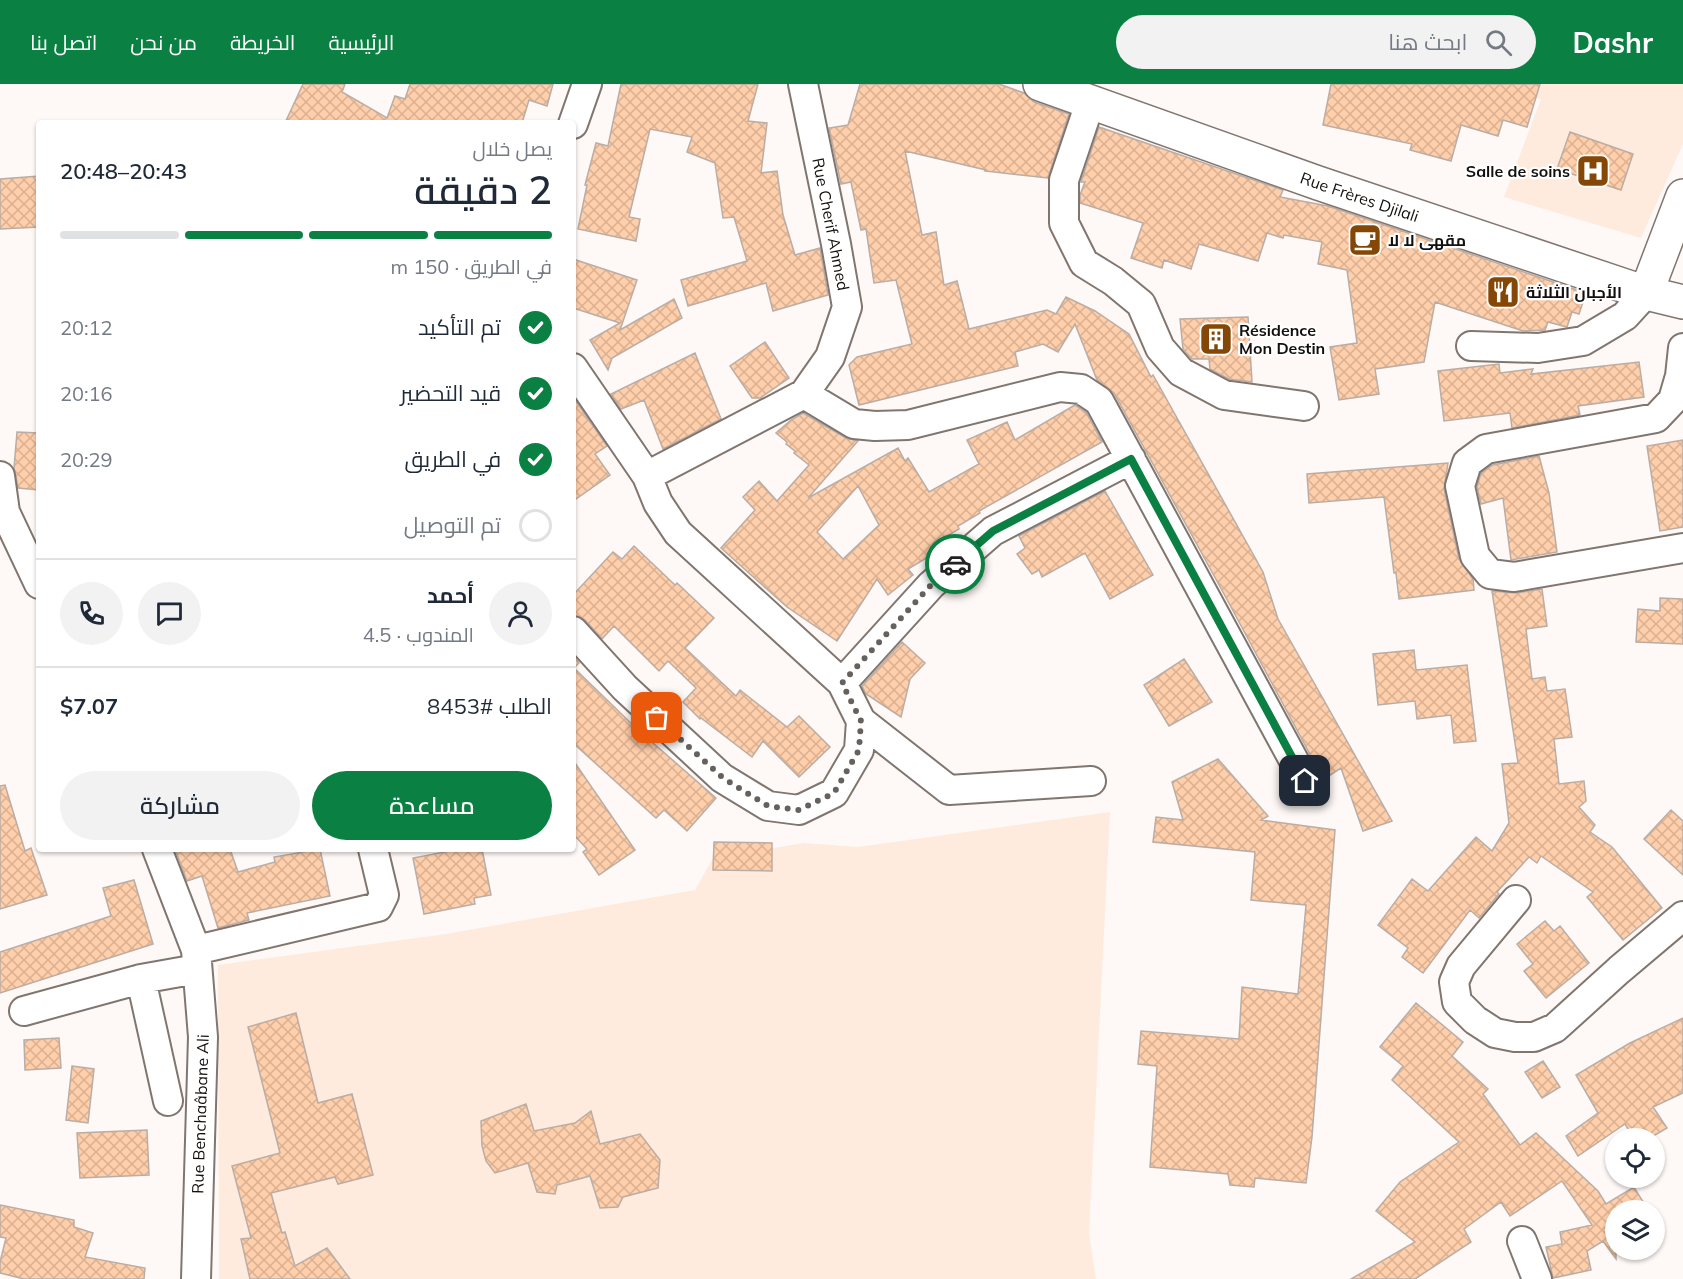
<!DOCTYPE html>
<html lang="ar">
<meta charset="utf-8">
<style>
body{margin:0;font-family:Mulish,Cairo,sans-serif;background:#f2f2f3;color:#1f2937;direction:rtl;height:100vh;display:flex;flex-direction:column;font-size:22px;white-space:nowrap}
*{box-sizing:border-box;margin:0}
p{font-size:20px;color:#747a83}
.icon{flex:none;width:33px;height:33px;fill:none;stroke:currentColor;stroke-width:2;stroke-linecap:round;stroke-linejoin:round}
.map{position:relative;flex:1;overflow:hidden;direction:ltr}
.details{position:absolute;left:36px;top:36px;width:540px;height:732px;display:flex;flex-direction:column;background:#fff;border-radius:6px;box-shadow:0 2px 4px #0004;direction:rtl}
.details>*{flex:none}
.buttons{position:absolute;left:1605px;top:1044px;display:grid;gap:12px}
.buttons a{display:grid;place-items:center;width:60px;height:60px;border-radius:50%;background:#fff;box-shadow:0 2px 4px #0004;font-size:30px}
.pin{position:absolute;display:grid;place-items:center;width:51px;height:51px;color:#fff;margin:-26px;border-radius:12px;box-shadow:0 3px 9px #0006}
.courier{position:absolute;display:grid;place-items:center;width:60px;height:60px;margin:-30px;border:4px solid #0b8043;border-radius:50%;background:#fff;color:#222;box-shadow:0 2px 8px #0007}
.headline em{font-style:normal;font-weight:600}
.headline div{display:flex;flex-direction:column-reverse}
.headline{display:flex;align-items:center;justify-content:space-between;height:102px;padding:0 24px}
h1{font-size:39px;font-weight:600;line-height:45px}
.bar{display:grid;grid-template-columns:repeat(4,1fr);gap:9px 6px;align-content:center;height:72px;padding:0 24px}
.bar i{height:8px;border-radius:4px;background:#e0e1e3}
.bar .on{background:#0b8043}
.bar p{grid-column:span 4}
.line{display:flex;align-items:center;gap:15px;padding:0 24px;border-top:2px solid #e0e1e3}
.line div{flex:1}
.round{display:grid;place-items:center;flex:none;width:63px;height:63px;border-radius:32px;background:#f2f2f3}
ol{padding:0 24px;list-style:none}
li{display:flex;align-items:center;gap:18px;height:66px}
li p{margin-inline-start:auto}
li .icon{padding:6px;border-radius:50%;background:#0b8043;color:#fff;stroke-width:4}
li:last-child{color:#747a83}
li i{width:33px;height:33px;border:3px solid #e0e1e3;border-radius:50%}
.action{display:flex;gap:12px;margin-top:auto;padding:12px 24px}
.action a{flex:1;height:69px;border-radius:36px;background:#0b8043;color:#fff;font-size:24px;font-weight:600;line-height:69px;text-align:center}
.action a+a{background:#f2f2f3;color:#1f2937}
header{display:flex;align-items:center;gap:36px;box-sizing:border-box;height:84px;padding:0 30px;background:#0b8043;color:#fff}
header strong{font-size:28px}
nav{display:flex;gap:33px;margin-inline-start:auto;font-size:21px}
.search{width:420px;height:54px;background:#f2f2f3;display:flex;align-items:center;gap:15px;box-sizing:border-box;padding:0 21px;border-radius:33px;color:#747a83;font-size:22px}
.map>svg:first-child{display:block}
.built{fill:#feebdd}
.building{fill:url(#building-cross-hatch);stroke:#b9ada5;stroke-width:1.5;fill-rule:evenodd}
.lines{fill:none;stroke-linecap:round;stroke-linejoin:round}
.minor-casing{stroke:#81766f;stroke-width:32}
.tertiary-casing{stroke:#81766f;stroke-width:36}
.primary-casing{stroke:#81766f;stroke-width:36}
.minor{stroke:#fff;stroke-width:28}
.tertiary{stroke:#fff;stroke-width:33}
.primary{stroke:#fff;stroke-width:33}
.done{stroke:#65615e;stroke-width:6;stroke-dasharray:0 10.8}
.route{stroke:#0b8043;stroke-width:8}
.labels{text-anchor:middle;stroke-width:4.5;stroke-linejoin:round;paint-order:stroke}
.poi-label{font-size:16px;font-weight:bold;fill:#120f0c;stroke:#fff;text-anchor:start}
.street-label{font-size:16px;fill:#120f0c;stroke:#fff}
</style>
<header>
<strong>Dashr</strong>
<div class="search"><svg class="icon" aria-label="search" viewBox="0 0 24 24"><circle cx="10" cy="10" r="6"/><path d="M15 15l6 6"/></svg>ابحث هنا</div>
<nav><a>الرئيسية</a><a>الخريطة</a><a>من نحن</a><a>اتصل بنا</a></nav>
</header>
<div class="map">
<svg width="1683" height="1195" viewBox="0 0 1683 1195">
<defs>
<pattern id="building-cross-hatch" width="8" height="8" patternUnits="userSpaceOnUse" patternTransform="scale(1.5)"><rect width="8" height="8" fill="#ffceaa"/><path d="M0 0l8 8M0 8l8-8" fill="none" stroke="#dab091"/></pattern>
</defs>
<rect width="100%" height="100%" fill="#fef9f6"/>
<!-- built -->
<path class="built" d="M1461,0H1683V60L1641,154L1504,113L1541,15Z
M1110,728L1089,1150L1096,1195H219L218,881L446,850L695,806L713,774L804,759L858,763Z"/>
<!-- building -->
<path class="building" d="M303,0H345L342,8L387,34L395,12L405,15L410,0H553L547,22L529,16L522,39H285Z
M621,0H758L748,37L767,39L761,89L777,87L783,131L795,171L820,164L828,211L773,227L766,199L688,222L681,196L747,177L734,133L723,134L715,79L687,68L692,53L650,45L629,133L640,135L636,157L578,145L587,101H585L596,59L608,62Z
M860,0H999L1024,9L1034,18L1069,30L1048,94L985,87L986,86L905,67L922,151L936,148L944,201L957,197L969,245L1047,226L1056,230L1066,213L1095,227L1129,250L1151,293L1153,291L1263,488L1278,535L1392,737L1363,747L1341,684L1321,697L1320,689L1224,510L1114,309L1097,296L1075,240L1058,268L1043,260L1015,268L1018,282L859,321L849,281L857,273L912,260L896,196L874,199L866,145L861,146L851,98L841,100L829,44L848,41Z
M1331,0H1540L1527,43L1503,36L1498,52L1461,41L1451,77L1410,66L1412,60L1323,41Z
M1099,43L1283,106L1280,113L1328,122L1586,209L1579,230L1572,228L1567,243L1548,238L1545,246L1523,247L1435,218L1424,278L1375,285L1379,310L1339,316L1330,263L1357,259L1347,186L1318,180L1322,158L1284,151L1283,154L1267,149L1258,177L1199,160L1191,185L1164,176L1162,184L1131,174L1143,139L1080,119V111L1085,98H1081Z
M1570,48L1633,70L1621,106L1557,85Z
M39,92V143L0,145V95Z
M573,175L637,196L620,246L674,215L682,234L612,274L608,286L590,256L620,239L573,224Z
M1248,233L1252,298L1229,295L1210,285L1209,275H1192L1183,265L1180,235Z
M765,258L789,294L760,314H752L730,282Z
M695,269L721,335L663,365L644,316L621,325L611,310Z
M1639,278L1644,313L1578,322L1580,331L1512,344L1510,329L1444,337L1438,287L1499,280L1500,289L1533,285L1531,290Z
M573,313L607,362L595,370L610,391L573,417Z
M1075,321L1086,328L1102,358L979,427L980,429L958,442L959,445L934,460L936,464L934,466L935,469L908,485L913,491L888,511L877,495L837,557L787,523L721,464L755,426L743,413L759,397L777,417L809,381L794,369L795,367L786,360L787,358L776,349L791,336L803,329L846,354L858,357L808,414L898,364L905,377L908,374L929,408L979,380L967,356L1007,338L1015,356ZM858,402L879,441L843,475L817,448Z
M17,348L39,349V406L18,404L14,384Z
M1683,356V443L1660,447L1647,362Z
M1539,372L1549,409L1557,468L1511,476L1503,414L1481,420L1477,403L1481,389L1493,381Z
M1448,379L1444,405L1459,475L1473,495L1474,506L1399,515L1396,489H1394L1384,413L1309,419L1307,390Z
M1105,407L1153,491L1110,515L1085,469L1042,493L1039,486L1032,490L1017,470L1025,464L1019,452Z
M634,462L675,501L677,499L714,534L685,564L736,612L740,606L787,643L799,632L830,663L799,693L763,657L752,673L701,634L700,635L683,618L696,604L668,577L659,587L614,542L602,555L585,536L573,531V511L613,468L622,475Z
M1542,505L1547,542L1526,545L1532,595L1545,593L1547,607L1565,605L1572,653L1554,655L1559,700L1584,697L1586,717L1579,723L1595,741L1590,748L1612,763L1662,824L1623,856L1587,813L1593,808L1541,772L1537,779L1529,773L1497,808L1499,810L1479,834L1470,826L1423,889L1402,873L1408,864L1378,841L1412,795L1428,807L1476,753L1492,767L1509,739L1502,680L1518,679L1492,507L1516,509Z
M1660,514L1683,515V560L1636,558L1638,525L1660,527Z
M902,558L925,579L910,595L901,633L866,610L862,602Z
M1414,566L1416,586L1467,581L1476,657L1454,659L1451,631L1417,635L1415,617L1378,621L1373,570Z
M573,571L579,579L574,584L637,645L716,714L687,747L664,726L656,734L573,659Z
M1184,575L1212,618L1169,642L1144,601Z
M1218,675L1268,732L1261,736L1335,746L1312,1053L1306,1099L1255,1094L1254,1103L1230,1101L1228,1090L1150,1083L1157,982L1138,980L1141,947L1239,955L1242,903L1298,910L1306,821L1251,816L1255,768L1153,758L1156,733L1183,736L1172,698Z
M573,676L635,766L599,791L583,768L587,765L573,750Z
M5,701L25,767L31,764L47,811L0,825V702Z
M1671,726L1683,737V791L1644,755Z
M714,758L772,759V787L713,786Z
M175,765H230L238,788L275,778L274,773L320,765L330,812L247,829L249,836L218,844L202,792L187,797Z
M460,765H482L491,811L474,814L475,820L424,830L413,774Z
M134,796L153,860L0,909V868L111,832L103,804Z
M1545,837L1554,847L1560,842L1589,879L1546,914L1524,887L1533,880L1517,860Z
M1416,919L1463,958L1452,972L1488,1005L1483,1010L1520,1061L1536,1049L1598,1107L1606,1120L1634,1103L1648,1126H1616V1175L1603,1157L1587,1167L1591,1186L1553,1194L1546,1163L1562,1160L1560,1148L1592,1141L1562,1097L1510,1132L1501,1118L1464,1145L1471,1158L1415,1195H1351L1415,1158L1376,1127L1400,1098L1459,1058L1392,996L1403,982L1380,963Z
M296,929L318,1019L352,1010L373,1091L338,1100L335,1093L271,1109L282,1149L285,1148L295,1182L327,1164L350,1195H250L241,1155L251,1154L232,1082L280,1069L248,943Z
M1683,934V1009L1653,1023L1667,1044L1650,1054H1634L1625,1040L1578,1072L1566,1052L1598,1029L1576,991L1630,959Z
M59,954L61,984L25,986L24,956Z
M1543,977L1560,1003L1542,1014L1525,988Z
M72,982L94,985L88,1039L66,1036Z
M526,1020L534,1047L575,1039L591,1027L600,1060L640,1050L660,1076L658,1104L623,1113L618,1123L600,1124L590,1092L557,1101L555,1110L537,1108L528,1079L495,1089L486,1077L482,1062L481,1037Z
M147,1046L149,1091L80,1094L77,1049Z
M0,1121L74,1136V1143L93,1149L85,1173L145,1184L144,1195H24L0,1189V1178L6,1154L0,1153Z"/>
<g class="lines">
<defs>
<path id="minor" d="M1090,19L1064,96V139L1084,179L1113,197L1141,220L1160,264L1181,288L1224,311L1304,322
M573,40L587,0
M1471,262L1538,264L1583,257L1625,232L1646,209
M1683,264L1680,292L1673,316L1656,334L1486,365L1467,379L1460,402L1475,472L1490,490L1514,493L1683,464
M573,284L647,392L658,419L678,449L842,599L861,637L859,666L834,709L799,726L768,722L722,694L625,604L573,547
M804,310L854,340L875,342L908,341L1060,303L1081,305L1099,317L1305,697
M0,392L5,428L39,500
M647,392L804,310L830,273L847,223L836,160L803,0
M842,599L931,501L993,447L1131,375
M861,637L949,706L1091,697
M157,765L196,866L203,953L196,1195
M1516,816L1461,882L1454,898L1457,918L1475,936L1495,949L1515,953H1534L1555,944L1619,886L1683,832
M196,866L378,823L384,811L373,765
M141,895L168,1017
M24,927L141,895L197,885
M1522,1157L1537,1195"/>
<path id="tertiary" d="M1646,209L1683,112"/>
<g id="primary">
<path id="s1" d="M1040,0L1318,99L1646,209L1683,218"/>
</g>
</defs>
<!-- minor casing -->
<use href="#minor" class="minor-casing"/>
<!-- tertiary casing -->
<use href="#tertiary" class="tertiary-casing"/>
<!-- primary casing -->
<use href="#primary" class="primary-casing"/>
<!-- minor -->
<use href="#minor" class="minor"/>
<!-- tertiary -->
<use href="#tertiary" class="tertiary"/>
<!-- primary -->
<use href="#primary" class="primary"/>
</g>
<g class="lines">
<!-- done -->
<path class="done" d="M657,634L723,694L768,722L799,726L834,709L859,666L861,637L842,599L931,501L955,480"/>
<!-- route -->
<path class="route" d="M955,480L993,447L1131,375L1305,697"/>
</g>
<!-- icons -->
<defs>
<symbol id="hospital-square" viewBox="-11 -11 22 22"><rect x="-9" y="-9" width="18" height="18" rx="4" fill="#844705" stroke="#fff"/><path d="M-5-5h3v3.5h4V-5h3V5h-3V1.5h-4V5h-3Z" fill="#fff"/></symbol>
<symbol id="cafe-square" viewBox="-11 -11 22 22"><rect x="-9" y="-9" width="18" height="18" rx="4" fill="#844705" stroke="#fff"/><path d="M-5.5-4.5H6V0H3Q3 3.5 0 3.5H-2.5Q-5.5 3.5-5.5 0ZM3-3.2v2h1.7v-2ZM-6 4.5H4V6H-6Z" fill="#fff"/></symbol>
<symbol id="restaurant-square" viewBox="-11 -11 22 22"><rect x="-9" y="-9" width="18" height="18" rx="4" fill="#844705" stroke="#fff"/><path d="M-5-6h1v4h1v-4h1v4h1v-4h1v5L-1.5 .5V6h-2V.5L-5-1ZM5-6V6H3V1.5H1.5Q1.5-4 5-6Z" fill="#fff"/></symbol>
<symbol id="building-square" viewBox="-11 -11 22 22"><rect x="-9" y="-9" width="18" height="18" rx="4" fill="#844705" stroke="#fff"/><path d="M-4-6H4V6H1V3H-1V6H-4ZM-2.5-4.3h1.7v1.8h-1.7ZM.8-4.3h1.7v1.8H.8ZM-2.5-1h1.7V.8h-1.7ZM.8-1h1.7V.8H.8Z" fill="#fff"/></symbol>
</defs>
<g fill-rule="evenodd">
<use href="#hospital-square" x="1574" y="68" width="38" height="38"/>
<use href="#cafe-square" x="1346" y="137" width="38" height="38"/>
<use href="#restaurant-square" x="1484" y="189" width="38" height="38"/>
<use href="#building-square" x="1197" y="236" width="38" height="38"/>
</g>
<g class="labels">
<!-- poi labels -->
<g class="poi-label">
<text x="1570" y="93" text-anchor="end">Salle de soins</text>
<text x="1388" y="162">مقهى لا لا</text>
<text x="1526" y="214">الأجبان الثلاثة</text>
<text x="1239" y="252">Résidence<tspan x="1239" dy="18">Mon Destin</tspan></text>
</g>
<!-- street labels -->
<g class="street-label">
<text dy="6" stroke="none"><textPath href="#s1" startOffset="339">Rue Frères Djilali</textPath></text>
<text transform="translate(831 140) rotate(79)" y="6">Rue Cherif Ahmed</text>
<text transform="translate(200 1030) rotate(-88)" y="6">Rue Benchaâbane Ali</text>
</g>
</g>
</svg>
<div class="buttons">
<a><svg class="icon" aria-label="locate" viewBox="0 0 24 24"><circle cx="12" cy="12" r="6"/><path d="M12 2v4M12 18v4M2 12h4M18 12h4"/></svg></a>
<a><svg class="icon" aria-label="layers" viewBox="0 0 24 24"><path d="M12 4l9 5-9 5-9-5zM3 14l9 5 9-5"/></svg></a>
</div>
<div class="pin" style="left:657px;top:634px;background:#ea580c"><svg class="icon" aria-label="bag" viewBox="0 0 24 24"><path d="M5 8h14l-1 12H6zM9 8a3 3 0 0 1 6 0"/></svg></div>
<div class="pin" style="left:1305px;top:697px;background:#1f2937"><svg class="icon" aria-label="home" viewBox="0 0 24 24"><path d="M3 11l9-7 9 7M6 9v11h12V9"/></svg></div>
<div class="courier" style="left:955px;top:480px"><svg class="icon" aria-label="car" viewBox="0 0 24 24"><path d="M5 17H2v-5l4-1 3-4h7l3 4 3 1v5h-3M9 17h6M6 11h13"/><circle cx="7" cy="17" r="2"/><circle cx="17" cy="17" r="2"/></svg></div>
<section class="details">
<div class="headline"><div><h1>2 دقيقة</h1><p>يصل خلال</p></div><em>20:43–20:48</em></div>
<div class="bar"><i class="on"></i><i class="on"></i><i class="on"></i><i></i><p>في الطريق · 150 m</p></div>
<ol>
<li><svg class="icon" aria-label="check" viewBox="0 0 24 24"><path d="M5 12l5 5 9-10"/></svg>تم التأكيد<p>20:12</p></li>
<li><svg class="icon" aria-label="check" viewBox="0 0 24 24"><path d="M5 12l5 5 9-10"/></svg>قيد التحضير<p>20:16</p></li>
<li><svg class="icon" aria-label="check" viewBox="0 0 24 24"><path d="M5 12l5 5 9-10"/></svg>في الطريق<p>20:29</p></li>
<li><i></i>تم التوصيل</li>
</ol>
<div class="line" style="height:108px"><a class="round"><svg class="icon" aria-label="person" viewBox="0 0 24 24"><circle cx="12" cy="8" r="4"/><path d="M4 21q1-7 8-7t8 7"/></svg></a><div><b>أحمد</b><p>المندوب · 4.5</p></div><a class="round"><svg class="icon" aria-label="chat" viewBox="0 0 24 24"><path d="M4 5h16v11H9l-5 4z"/></svg></a><a class="round"><svg class="icon" aria-label="phone" viewBox="0 0 24 24"><path d="M5 4h4l2 5-3 2q2 4 5 5l2-3 5 2v4C11 20 4 13 5 4z"/></svg></a></div>
<div class="line" style="height:78px"><div>الطلب #8453</div><b>$7.07</b></div>
<div class="action"><a>مساعدة</a><a>مشاركة</a></div>
</section>
</div>
